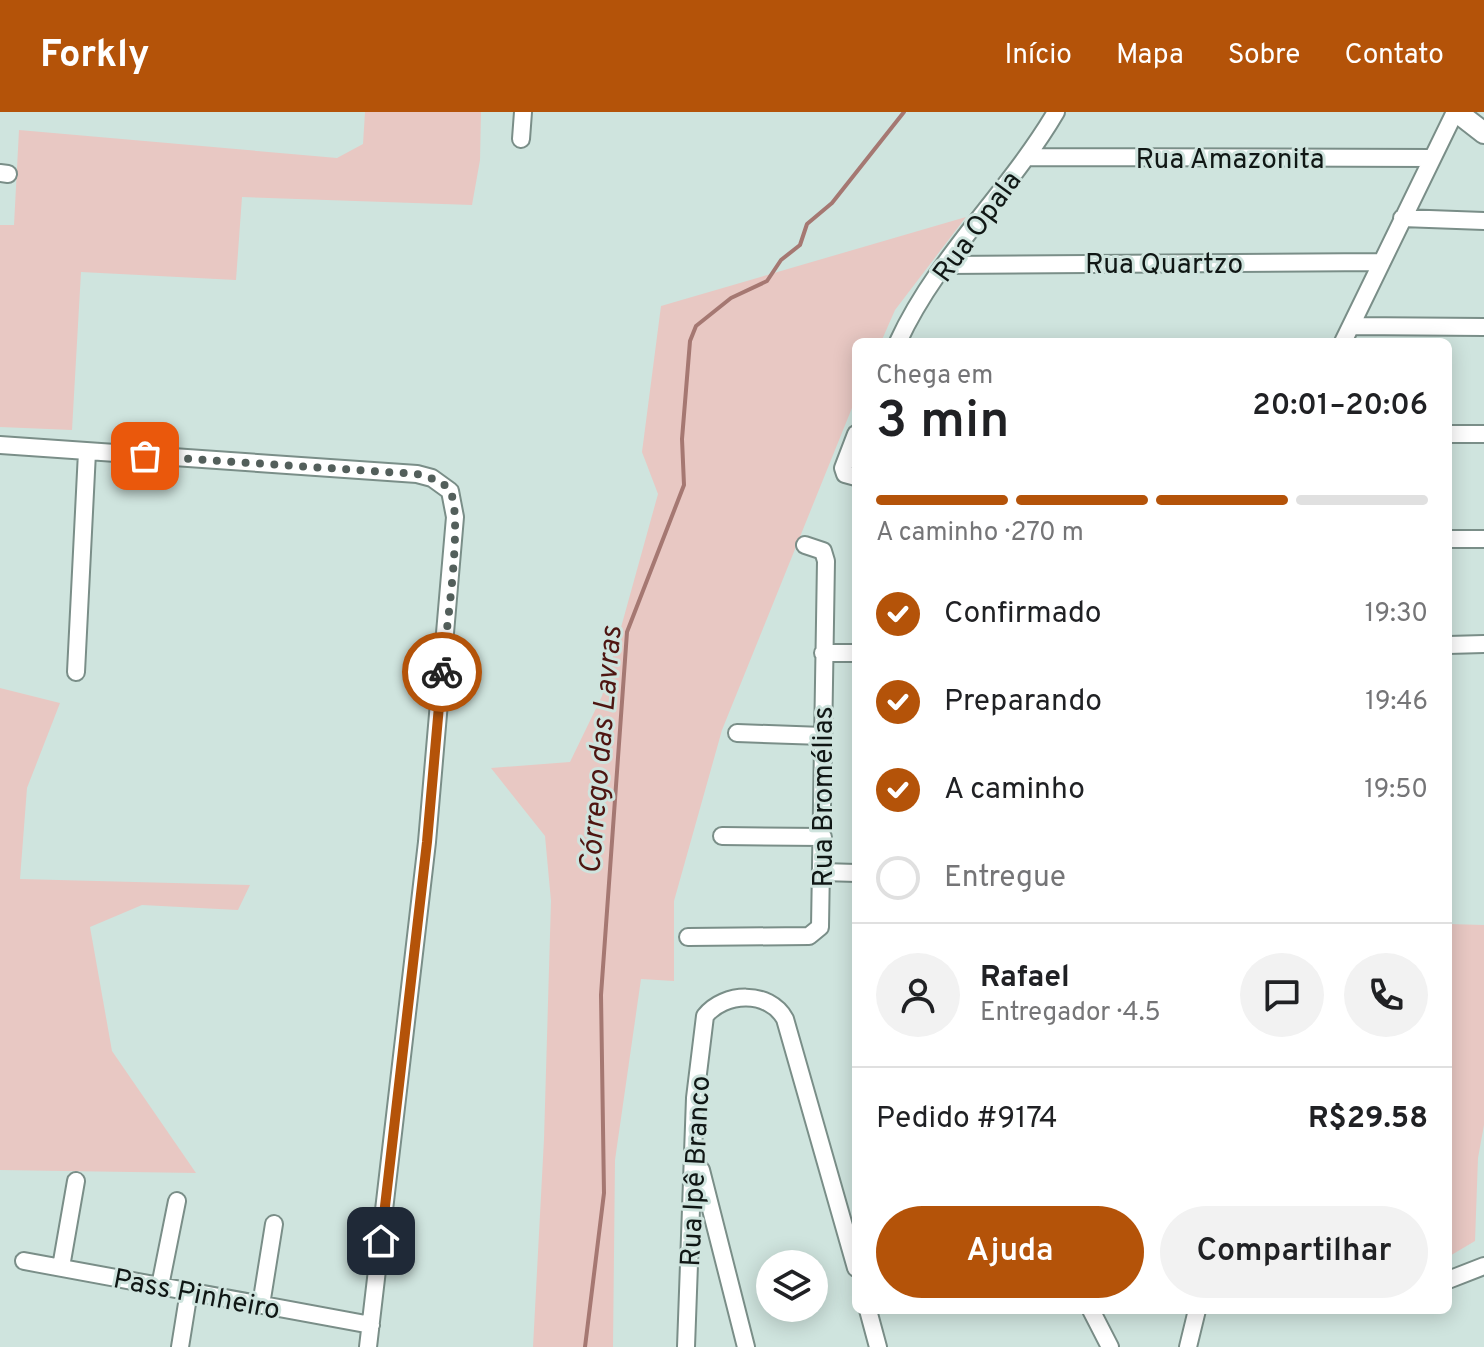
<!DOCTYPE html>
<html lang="pt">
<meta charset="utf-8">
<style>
body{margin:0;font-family:Overpass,sans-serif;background:#f2f2f2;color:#202124;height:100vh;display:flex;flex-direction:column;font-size:30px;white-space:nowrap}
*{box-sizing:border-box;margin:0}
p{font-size:26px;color:#757577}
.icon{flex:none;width:44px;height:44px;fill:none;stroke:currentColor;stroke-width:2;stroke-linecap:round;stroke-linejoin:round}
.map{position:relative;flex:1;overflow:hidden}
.side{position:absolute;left:852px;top:226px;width:600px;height:976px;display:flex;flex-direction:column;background:#fff;border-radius:12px;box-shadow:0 4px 20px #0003}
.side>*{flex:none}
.fabs{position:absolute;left:756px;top:1138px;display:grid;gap:16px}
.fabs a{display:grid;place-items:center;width:72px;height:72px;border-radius:50%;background:#fff;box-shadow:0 4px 20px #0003;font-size:40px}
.pin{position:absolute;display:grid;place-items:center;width:68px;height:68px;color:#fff;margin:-34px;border-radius:16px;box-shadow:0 4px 12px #0006}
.courier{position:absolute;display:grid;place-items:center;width:80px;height:80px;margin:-40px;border:6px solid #b45309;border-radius:50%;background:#fff;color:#222;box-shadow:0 2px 10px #0007}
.overview em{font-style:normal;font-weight:600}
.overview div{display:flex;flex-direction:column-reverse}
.overview{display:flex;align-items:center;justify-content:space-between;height:136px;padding:0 24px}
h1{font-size:52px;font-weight:600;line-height:60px}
.bar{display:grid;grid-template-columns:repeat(4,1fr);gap:12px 8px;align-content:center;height:96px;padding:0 24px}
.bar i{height:10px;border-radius:6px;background:#e0e0e0}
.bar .selected{background:#b45309}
.bar p{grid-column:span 4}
.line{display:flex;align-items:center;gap:20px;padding:0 24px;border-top:2px solid #e0e0e0}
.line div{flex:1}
.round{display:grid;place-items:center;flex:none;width:84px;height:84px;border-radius:42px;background:#f2f2f2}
ol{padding:0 24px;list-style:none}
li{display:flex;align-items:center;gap:24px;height:88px}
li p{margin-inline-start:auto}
li .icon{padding:8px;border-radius:50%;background:#b45309;color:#fff;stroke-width:4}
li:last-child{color:#757577}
li i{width:44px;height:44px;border:4px solid #e0e0e0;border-radius:50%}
.action{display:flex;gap:16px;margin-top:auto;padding:16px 24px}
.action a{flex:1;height:92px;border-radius:48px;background:#b45309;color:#fff;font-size:32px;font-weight:600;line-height:92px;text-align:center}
.action a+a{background:#f2f2f2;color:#202124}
header{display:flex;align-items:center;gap:48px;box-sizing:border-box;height:112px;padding:0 40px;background:#b45309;color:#fff}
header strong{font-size:38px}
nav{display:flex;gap:44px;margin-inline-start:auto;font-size:28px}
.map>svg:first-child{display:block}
.green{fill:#e8c8c3}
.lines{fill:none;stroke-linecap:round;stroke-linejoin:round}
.stream{stroke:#a57872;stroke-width:4}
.minor-casing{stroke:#7a8e88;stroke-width:20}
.tertiary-casing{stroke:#7a8e88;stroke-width:24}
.minor{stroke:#fff;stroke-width:16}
.tertiary{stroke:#fff;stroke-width:20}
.done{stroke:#535f5b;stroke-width:8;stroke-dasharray:0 14.4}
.route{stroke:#b45309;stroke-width:10}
.labels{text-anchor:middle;stroke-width:6;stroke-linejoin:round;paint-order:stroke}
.street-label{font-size:28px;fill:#101715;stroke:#cfe4de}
.water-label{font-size:30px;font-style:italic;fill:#4e1511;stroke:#cfe4de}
</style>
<header>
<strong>Forkly</strong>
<nav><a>Início</a><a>Mapa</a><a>Sobre</a><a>Contato</a></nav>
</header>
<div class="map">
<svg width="1484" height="1235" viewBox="0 0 1484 1235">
<rect width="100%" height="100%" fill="#cfe4de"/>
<!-- green -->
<path class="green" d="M365,0H481L480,48L472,93L242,85L236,168L81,160L72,318L0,315V113H14L19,18L337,46L363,32Z
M966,105L895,198L881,230H856V286L722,618L674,789V869L641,867L615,1048L613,1235H533L544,1027L551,789L545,724L491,656L570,650L602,584L658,382L642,340L661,194Z
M0,576L60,591L27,676L20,767L250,773L238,798L142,793L90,815L112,939L196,1061L0,1058Z
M1448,812L1484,813V1013L1478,1046L1475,1129L1448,1145Z"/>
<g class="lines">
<!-- stream -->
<path class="stream" d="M585,1235L604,1081L601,883L627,520L684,373L682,327L690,229L696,214L731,186L767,169L781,148L800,133L807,112L832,91L904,0"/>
<defs>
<path id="minor" d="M521,27L523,0
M1027,45L1432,46
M0,61L8,62
M1402,106L1484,109
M946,153L1382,150
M1351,214L1484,215
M898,230C937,145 1009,80 1056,0
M1343,230L1455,0
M856,322L843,356L845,362L856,365
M1448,322H1484
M0,333L417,362L432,366L450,379L455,405L427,730L368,1235
M1448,427H1484
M1448,533L1484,532
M823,541H856
M76,560L87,340
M737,621L823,624
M722,724L823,725
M823,760L856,761
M688,825L809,824L820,815L826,449L823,439L805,433
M692,1047L701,1058L746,1235
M24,1149L371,1213
M61,1155L76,1069
M1448,1168L1484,1154
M160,1174L177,1089
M261,1193L274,1112
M868,1198L878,1235
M1091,1198L1110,1235
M180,1235L189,1179
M686,1235L695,986L705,904C724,880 769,878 785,907L856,1156
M1188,1235L1197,1198"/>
<path id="tertiary" d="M1457,0L1484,21"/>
</defs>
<!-- minor casing -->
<use href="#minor" class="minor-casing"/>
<!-- tertiary casing -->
<use href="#tertiary" class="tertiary-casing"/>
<!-- minor -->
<use href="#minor" class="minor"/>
<!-- tertiary -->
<use href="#tertiary" class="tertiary"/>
</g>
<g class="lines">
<!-- done -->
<path class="done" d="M145,344L417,362C428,365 444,369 450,379C464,405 445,526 442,560"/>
<!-- route -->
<path class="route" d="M381,1129L427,730L442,560"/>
</g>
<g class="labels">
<!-- street labels -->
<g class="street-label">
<text x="1230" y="56">Rua Amazonita</text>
<text transform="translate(976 114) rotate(-54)" y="10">Rua Opala</text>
<text x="1164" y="161">Rua Quartzo</text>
<text transform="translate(822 685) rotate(-90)" y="10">Rua Bromélias</text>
<text transform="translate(694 1059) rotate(-87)" y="10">Rua Ipê Branco</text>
<text transform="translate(197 1181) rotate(11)" y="10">Pass Pinheiro</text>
</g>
<!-- water labels -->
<g class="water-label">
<text transform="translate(600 638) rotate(-85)" y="10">Córrego das Lavras</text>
</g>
</g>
</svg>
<div class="fabs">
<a><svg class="icon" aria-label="layers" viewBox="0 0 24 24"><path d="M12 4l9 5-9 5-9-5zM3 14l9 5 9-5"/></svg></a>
</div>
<div class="pin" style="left:145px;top:344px;background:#ea580c"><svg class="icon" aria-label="bag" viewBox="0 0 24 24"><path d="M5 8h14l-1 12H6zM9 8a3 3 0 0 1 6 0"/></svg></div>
<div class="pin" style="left:381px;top:1129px;background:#1f2937"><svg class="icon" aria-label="home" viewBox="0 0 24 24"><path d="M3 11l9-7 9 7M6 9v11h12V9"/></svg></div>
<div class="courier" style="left:442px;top:560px"><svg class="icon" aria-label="bike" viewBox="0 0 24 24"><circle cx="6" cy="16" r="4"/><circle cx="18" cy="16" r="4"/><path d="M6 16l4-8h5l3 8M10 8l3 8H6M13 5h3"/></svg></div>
<section class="side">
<div class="overview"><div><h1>3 min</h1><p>Chega em</p></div><em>20:01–20:06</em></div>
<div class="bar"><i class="selected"></i><i class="selected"></i><i class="selected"></i><i></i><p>A caminho · 270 m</p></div>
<ol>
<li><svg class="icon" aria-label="check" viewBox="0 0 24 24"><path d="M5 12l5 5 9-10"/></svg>Confirmado<p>19:30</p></li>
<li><svg class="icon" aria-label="check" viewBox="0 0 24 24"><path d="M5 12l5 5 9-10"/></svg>Preparando<p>19:46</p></li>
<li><svg class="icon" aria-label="check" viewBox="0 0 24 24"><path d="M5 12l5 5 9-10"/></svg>A caminho<p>19:50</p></li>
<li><i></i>Entregue</li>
</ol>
<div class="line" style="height:144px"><a class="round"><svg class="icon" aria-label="person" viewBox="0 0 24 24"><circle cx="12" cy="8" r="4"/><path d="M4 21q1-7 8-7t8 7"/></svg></a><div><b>Rafael</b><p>Entregador · 4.5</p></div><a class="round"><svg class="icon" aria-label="chat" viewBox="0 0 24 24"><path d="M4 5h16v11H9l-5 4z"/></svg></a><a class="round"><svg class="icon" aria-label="phone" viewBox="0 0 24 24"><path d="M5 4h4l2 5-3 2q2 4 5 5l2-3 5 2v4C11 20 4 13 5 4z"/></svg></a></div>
<div class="line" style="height:104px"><div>Pedido #9174</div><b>R$29.58</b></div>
<div class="action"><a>Ajuda</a><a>Compartilhar</a></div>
</section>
</div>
